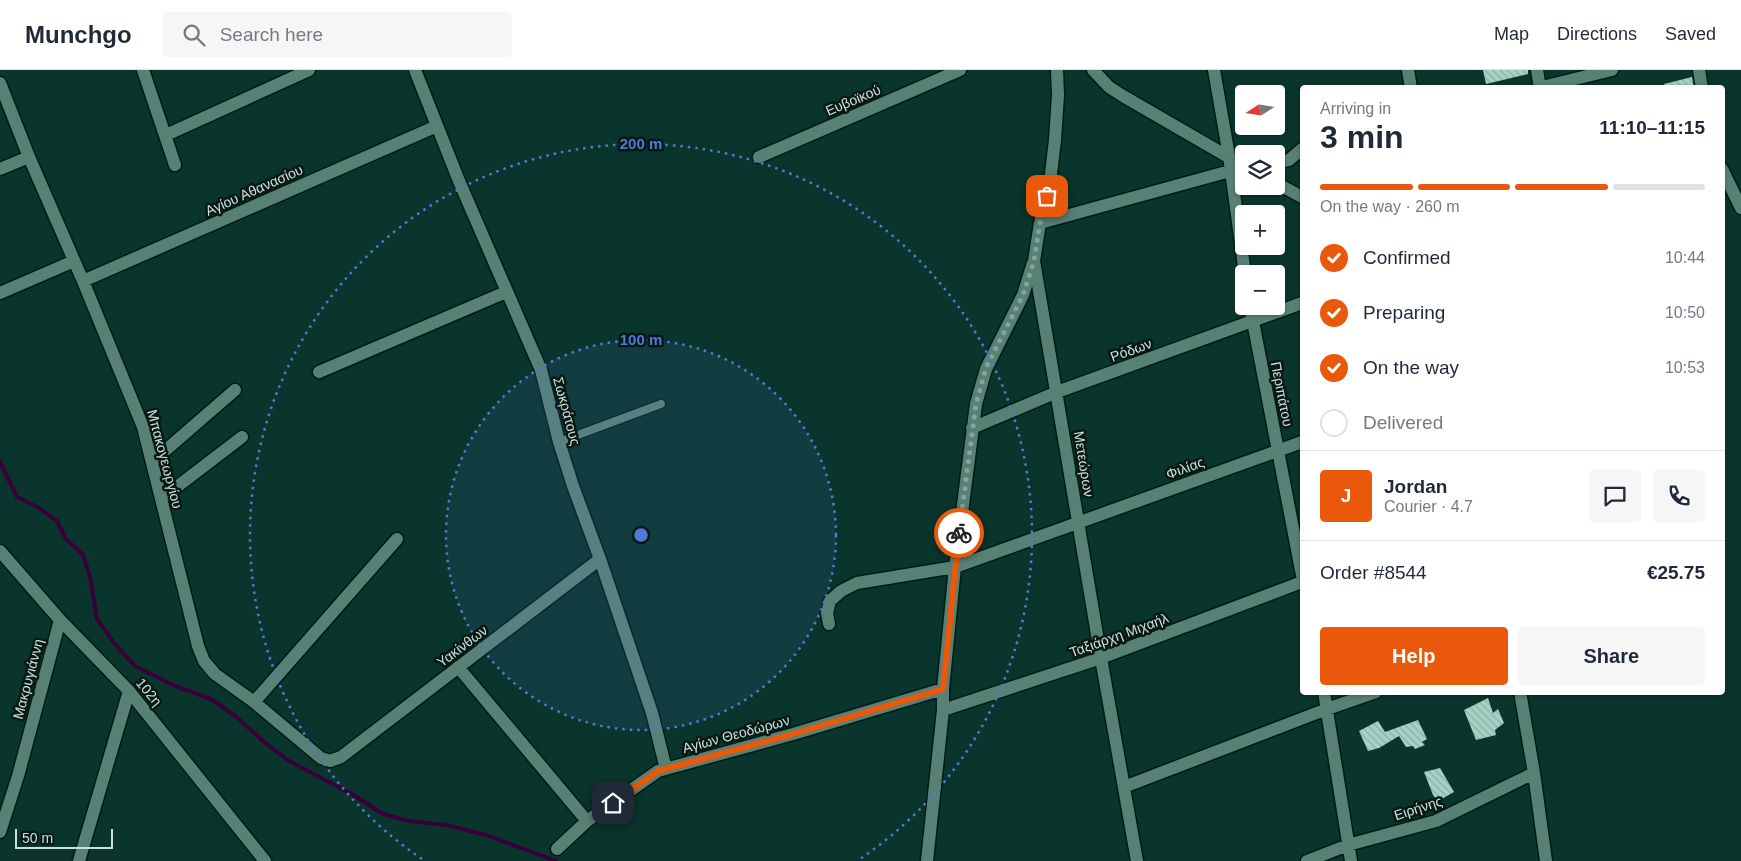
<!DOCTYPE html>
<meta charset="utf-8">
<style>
body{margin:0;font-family:Arial,sans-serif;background:#f6f6f7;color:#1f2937;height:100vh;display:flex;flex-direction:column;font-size:19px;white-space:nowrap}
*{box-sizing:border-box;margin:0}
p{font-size:16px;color:#747a83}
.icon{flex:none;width:28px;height:28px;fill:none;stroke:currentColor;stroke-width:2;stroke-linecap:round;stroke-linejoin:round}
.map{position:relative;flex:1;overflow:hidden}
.sheet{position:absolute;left:1300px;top:15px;width:425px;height:610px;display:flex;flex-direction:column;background:#fff;border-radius:5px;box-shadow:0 1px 4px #0004}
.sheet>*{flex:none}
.needle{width:32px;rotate:258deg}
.controls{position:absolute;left:1235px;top:15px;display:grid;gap:10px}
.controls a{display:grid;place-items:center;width:50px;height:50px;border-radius:5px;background:#fff;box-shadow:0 1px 4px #0004;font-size:25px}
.scale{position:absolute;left:15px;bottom:12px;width:98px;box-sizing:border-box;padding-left:5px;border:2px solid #cbe0d9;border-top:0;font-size:14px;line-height:18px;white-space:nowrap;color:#cbe0d9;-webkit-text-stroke:4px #081915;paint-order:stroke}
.pin{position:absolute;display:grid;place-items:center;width:42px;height:42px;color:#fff;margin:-21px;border-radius:10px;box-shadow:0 2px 8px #0006}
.courier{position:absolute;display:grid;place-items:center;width:50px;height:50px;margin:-25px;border:4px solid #ea580c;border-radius:50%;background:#fff;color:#222;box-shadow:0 1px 6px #0007}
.summary em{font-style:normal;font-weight:800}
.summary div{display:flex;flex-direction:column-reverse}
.summary{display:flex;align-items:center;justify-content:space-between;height:85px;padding:0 20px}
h1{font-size:32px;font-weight:800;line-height:38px}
.bar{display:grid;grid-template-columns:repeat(4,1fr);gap:8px 5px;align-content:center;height:60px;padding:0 20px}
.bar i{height:6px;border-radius:4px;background:#e0e1e3}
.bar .current{background:#ea580c}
.bar p{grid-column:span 4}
.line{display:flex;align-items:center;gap:12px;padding:0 20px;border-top:1px solid #e0e1e3}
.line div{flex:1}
.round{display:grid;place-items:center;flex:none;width:52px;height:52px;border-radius:5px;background:#f6f6f7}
ol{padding:0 20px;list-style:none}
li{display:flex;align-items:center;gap:15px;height:55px}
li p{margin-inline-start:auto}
li .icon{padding:5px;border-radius:50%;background:#ea580c;color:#fff;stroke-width:4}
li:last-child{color:#747a83}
li i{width:28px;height:28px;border:2px solid #e0e1e3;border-radius:50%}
.button{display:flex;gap:10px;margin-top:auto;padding:10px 20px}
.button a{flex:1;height:58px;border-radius:5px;background:#ea580c;color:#fff;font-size:20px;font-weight:800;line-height:58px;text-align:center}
.button a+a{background:#f6f6f7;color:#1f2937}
header{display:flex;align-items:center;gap:30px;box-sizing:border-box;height:70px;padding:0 25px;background:#fff;border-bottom:1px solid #e0e1e3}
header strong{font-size:24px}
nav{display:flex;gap:28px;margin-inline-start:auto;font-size:18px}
.search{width:350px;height:45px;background:#f6f6f7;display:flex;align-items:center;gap:12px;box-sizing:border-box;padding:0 18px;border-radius:5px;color:#747a83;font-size:19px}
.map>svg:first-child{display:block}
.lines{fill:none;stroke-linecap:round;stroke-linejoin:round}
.stream{stroke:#370039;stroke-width:4}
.building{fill:url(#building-back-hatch)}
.lane-casing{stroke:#001b15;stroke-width:10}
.street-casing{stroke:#001b15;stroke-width:15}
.lane{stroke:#588175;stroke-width:8}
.street{stroke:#588175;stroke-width:12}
.done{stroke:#87a49c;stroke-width:5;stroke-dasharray:0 9}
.route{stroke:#ea580c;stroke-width:6}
.ring{fill:none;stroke:#517ad8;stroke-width:2.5;stroke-dasharray:2.5 5}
.labels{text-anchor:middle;stroke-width:5;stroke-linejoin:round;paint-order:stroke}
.street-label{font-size:14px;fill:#cbe0d9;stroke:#081915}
.centre{fill:#517ad8;stroke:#081915;stroke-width:2.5}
.ring-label{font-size:15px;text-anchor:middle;font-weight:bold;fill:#517ad8;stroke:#081915;stroke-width:5;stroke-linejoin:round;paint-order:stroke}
</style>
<header>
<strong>Munchgo</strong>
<div class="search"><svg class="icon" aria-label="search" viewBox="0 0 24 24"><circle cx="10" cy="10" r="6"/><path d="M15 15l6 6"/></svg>Search here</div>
<nav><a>Map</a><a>Directions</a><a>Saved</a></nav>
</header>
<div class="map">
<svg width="1741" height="791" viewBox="0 0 1741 791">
<defs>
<pattern id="building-back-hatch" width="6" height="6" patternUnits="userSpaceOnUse" patternTransform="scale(1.25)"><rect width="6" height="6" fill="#a6d2c5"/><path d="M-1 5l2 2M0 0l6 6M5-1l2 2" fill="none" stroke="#8caea4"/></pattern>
</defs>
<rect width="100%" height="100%" fill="#0a352c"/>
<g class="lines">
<!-- stream -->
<path class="stream" d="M0,392L17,427L39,438L57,451L66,469L83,485L90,507L97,549L114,573L135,596L175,616L211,629L238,648L265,673L289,691L352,724L383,744L409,751L447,755L489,766L556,791"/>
</g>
<!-- building -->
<path class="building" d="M1483,0H1528V4L1486,14Z
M1692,7L1694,18H1664V14Z
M1488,628L1493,643L1498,639L1504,653L1495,660L1496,665L1476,670L1464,640Z
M1418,650L1427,669L1422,672L1425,675L1415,679L1413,676L1406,677L1399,666L1379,678L1368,681L1359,661L1378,651L1385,662Z
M1440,698L1454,722L1438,731L1433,725L1424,702Z"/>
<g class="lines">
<defs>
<path id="lane" d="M559,372L661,334"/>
<path id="street" d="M143,0L175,95
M415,0L459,111L541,300L559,372L573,416L600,489L652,643L666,699
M1057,0L1058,25L1055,70L1050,112L1040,153L1034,191L1101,588L1137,791
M1093,0L1109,17L1123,26L1244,96
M1214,0L1229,86L1245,204
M1408,0L1411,18
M1537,0L1540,18
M1699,0L1702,18
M0,13L29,87L83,211L143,357L198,576L204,591L215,604L254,632L321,688L330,691L341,687L600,489
M1538,18L1612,0
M166,65L309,0
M759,87L960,0
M1276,93L1289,90L1302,79
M0,99L29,87
M1722,99L1741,138
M1276,113L1302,127
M1040,153L1230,101
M83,211L437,56
M0,223L74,191
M1250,236L1302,505
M319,302L506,222
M972,358L1057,322L1302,233
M152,392L235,320
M161,429L242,367
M0,481L60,550L129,621L265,791
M829,554L827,543L830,531L841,521L857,513L955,497L1302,372
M458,597L587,751
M1324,622L1351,791
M1520,622L1534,703L1546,791
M254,632L397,469
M943,640L1101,588L1302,512
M1124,717L1327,639L1376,622
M0,762L18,706L60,550
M557,779L587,751L658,701L793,664L943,619
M79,791L129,621
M927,791L943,640V619L955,497L976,334L986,299L1023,225L1033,193
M1307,791L1348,775L1436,751L1534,703"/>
</defs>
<!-- lane casing -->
<use href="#lane" class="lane-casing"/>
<!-- street casing -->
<use href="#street" class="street-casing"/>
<!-- lane -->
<use href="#lane" class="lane"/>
<!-- street -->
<use href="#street" class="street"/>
</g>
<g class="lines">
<!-- done -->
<path class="done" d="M959,463L976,334L986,298L1023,225L1034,191L1040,153L1047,126"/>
<!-- route -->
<path class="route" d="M613,733L658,701L793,664L943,619L959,463"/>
</g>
<!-- distance rings -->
<circle cx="641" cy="465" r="195" fill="#517ad8" fill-opacity=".12"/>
<g class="ring">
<circle cx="641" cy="465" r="195"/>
<path d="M422 789A391 391 0 1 1 860 789"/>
</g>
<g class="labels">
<!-- street labels -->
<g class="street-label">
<text transform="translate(853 30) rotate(-23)" y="5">Ευβοϊκού</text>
<text transform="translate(254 120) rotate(-24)" y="5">Αγίου Αθανασίου</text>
<text transform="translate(1131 280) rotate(-20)" y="5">Ρόδων</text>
<text transform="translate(1282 324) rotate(79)" y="5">Περιπάτου</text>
<text transform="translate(567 341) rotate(75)" y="5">Σωκράτους</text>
<text transform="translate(165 389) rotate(75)" y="5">Μπακογεωργίου</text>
<text transform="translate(1084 394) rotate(81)" y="5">Μετεώρων</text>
<text transform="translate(1185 398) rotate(-20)" y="5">Φιλίας</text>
<text transform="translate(1119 565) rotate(-20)" y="5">Ταξιάρχη Μιχαήλ</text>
<text transform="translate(462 576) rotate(-37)" y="5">Υακίνθων</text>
<text transform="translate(28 609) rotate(-75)" y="5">Μακρυγιάννη</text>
<text transform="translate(149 622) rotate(50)" y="5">102η</text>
<text transform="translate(736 664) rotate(-15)" y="5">Αγίων Θεοδώρων</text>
<text transform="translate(1418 738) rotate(-18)" y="5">Ειρήνης</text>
</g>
</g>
<circle cx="641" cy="465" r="8" class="centre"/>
<g class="ring-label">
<text x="641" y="79">200 m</text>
<text x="641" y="275">100 m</text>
</g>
</svg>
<div class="controls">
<a><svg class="needle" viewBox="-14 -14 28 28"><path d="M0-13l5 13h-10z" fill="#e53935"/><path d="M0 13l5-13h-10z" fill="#747a83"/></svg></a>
<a><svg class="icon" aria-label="layers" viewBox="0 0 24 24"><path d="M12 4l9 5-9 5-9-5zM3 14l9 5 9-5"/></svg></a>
<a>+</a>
<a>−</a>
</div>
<div class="scale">50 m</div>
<div class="pin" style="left:1047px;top:126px;background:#ea580c"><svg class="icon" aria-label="bag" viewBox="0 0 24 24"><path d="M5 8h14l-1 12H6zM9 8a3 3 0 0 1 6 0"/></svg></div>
<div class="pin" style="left:613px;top:733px;background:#1f2937"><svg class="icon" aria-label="home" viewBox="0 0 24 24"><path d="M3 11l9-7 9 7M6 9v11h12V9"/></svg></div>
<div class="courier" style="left:959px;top:463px"><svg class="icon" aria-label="bike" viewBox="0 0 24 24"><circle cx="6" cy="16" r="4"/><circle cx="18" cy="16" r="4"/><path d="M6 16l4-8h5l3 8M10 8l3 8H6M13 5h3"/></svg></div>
<section class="sheet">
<div class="summary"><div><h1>3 min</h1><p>Arriving in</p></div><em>11:10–11:15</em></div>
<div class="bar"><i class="current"></i><i class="current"></i><i class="current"></i><i></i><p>On the way · 260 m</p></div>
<ol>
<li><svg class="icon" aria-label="check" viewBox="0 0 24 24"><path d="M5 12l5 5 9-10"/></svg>Confirmed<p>10:44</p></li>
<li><svg class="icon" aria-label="check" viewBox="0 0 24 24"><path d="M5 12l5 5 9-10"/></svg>Preparing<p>10:50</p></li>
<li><svg class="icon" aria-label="check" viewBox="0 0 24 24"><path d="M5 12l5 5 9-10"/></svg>On the way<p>10:53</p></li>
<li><i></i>Delivered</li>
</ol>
<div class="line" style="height:90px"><b class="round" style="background:#ea580c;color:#fff">J</b><div><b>Jordan</b><p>Courier · 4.7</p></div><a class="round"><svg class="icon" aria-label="chat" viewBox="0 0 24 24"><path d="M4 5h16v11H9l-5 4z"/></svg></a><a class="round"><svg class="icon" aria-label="phone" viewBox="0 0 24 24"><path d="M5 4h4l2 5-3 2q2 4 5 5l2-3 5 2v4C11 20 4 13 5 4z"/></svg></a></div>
<div class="line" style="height:65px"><div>Order #8544</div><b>€25.75</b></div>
<div class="button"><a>Help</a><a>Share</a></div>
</section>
</div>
